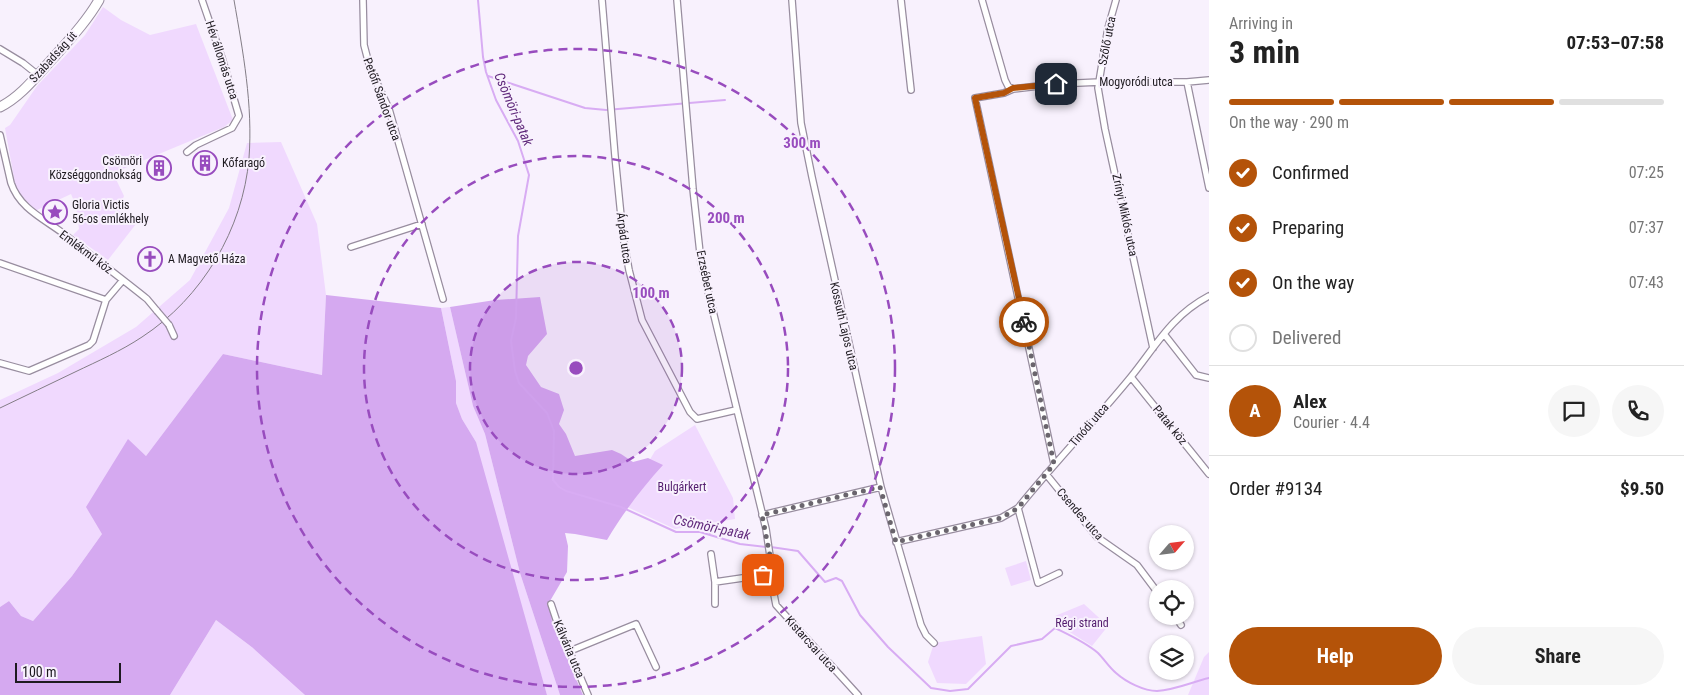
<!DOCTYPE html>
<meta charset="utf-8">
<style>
body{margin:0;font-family:"Roboto Condensed",sans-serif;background:#f6f6f6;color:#222;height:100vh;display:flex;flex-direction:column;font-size:19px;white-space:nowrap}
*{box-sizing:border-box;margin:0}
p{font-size:16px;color:#767676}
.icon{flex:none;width:28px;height:28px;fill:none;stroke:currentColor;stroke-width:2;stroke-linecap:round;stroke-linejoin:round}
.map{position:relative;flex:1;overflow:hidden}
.panel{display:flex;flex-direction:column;background:#fff;width:475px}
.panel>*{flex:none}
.needle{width:32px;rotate:62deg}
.tools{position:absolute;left:1149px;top:525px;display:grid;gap:10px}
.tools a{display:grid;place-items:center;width:45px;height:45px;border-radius:50%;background:#fff;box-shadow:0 1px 4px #0004;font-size:25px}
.scale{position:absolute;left:15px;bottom:12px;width:106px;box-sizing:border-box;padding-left:5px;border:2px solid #1e1a20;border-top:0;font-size:14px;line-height:18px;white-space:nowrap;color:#1e1a20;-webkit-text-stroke:4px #f8f1fd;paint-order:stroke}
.pin{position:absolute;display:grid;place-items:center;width:42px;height:42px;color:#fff;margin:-21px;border-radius:10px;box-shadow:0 2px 8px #0006}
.courier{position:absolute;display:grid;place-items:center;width:50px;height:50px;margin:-25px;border:4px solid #b45309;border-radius:50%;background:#fff;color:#222;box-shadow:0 1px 6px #0007}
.overview em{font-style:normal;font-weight:700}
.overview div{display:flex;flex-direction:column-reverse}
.overview{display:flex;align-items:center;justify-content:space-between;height:85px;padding:0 20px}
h1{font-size:32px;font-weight:700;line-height:38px}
.bar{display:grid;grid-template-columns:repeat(4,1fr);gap:8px 5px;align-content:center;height:60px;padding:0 20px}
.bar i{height:6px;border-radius:4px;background:#e0e0e0}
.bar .current{background:#b45309}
.bar p{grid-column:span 4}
.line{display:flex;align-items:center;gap:12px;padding:0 20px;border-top:1px solid #e0e0e0}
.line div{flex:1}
.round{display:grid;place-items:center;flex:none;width:52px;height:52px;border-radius:26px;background:#f6f6f6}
ol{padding:0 20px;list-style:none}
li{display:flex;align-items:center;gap:15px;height:55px}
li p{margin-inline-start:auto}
li .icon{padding:5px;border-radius:50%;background:#b45309;color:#fff;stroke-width:4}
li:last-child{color:#767676}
li i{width:28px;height:28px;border:2px solid #e0e0e0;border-radius:50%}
.button{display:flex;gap:10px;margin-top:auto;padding:10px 20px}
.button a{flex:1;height:58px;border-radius:30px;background:#b45309;color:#fff;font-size:20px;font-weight:700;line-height:58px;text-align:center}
.button a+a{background:#f6f6f6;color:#222}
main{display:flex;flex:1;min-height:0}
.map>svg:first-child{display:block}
.green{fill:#f0d9fe}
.forest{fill:#d5a9f0}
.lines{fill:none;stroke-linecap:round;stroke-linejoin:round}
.stream{stroke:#d8acf3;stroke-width:2}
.street-casing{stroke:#988d9f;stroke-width:8}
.secondary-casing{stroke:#988d9f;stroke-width:11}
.street{stroke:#fff;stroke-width:5.5}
.secondary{stroke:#fff;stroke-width:9}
.tram{stroke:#837d86;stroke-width:1}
.street-bridge-casing{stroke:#988d9f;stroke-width:8;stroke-linecap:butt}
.street-bridge{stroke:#fff;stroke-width:5.5}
.done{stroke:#6a656d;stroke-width:5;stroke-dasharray:0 9}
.route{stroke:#b45309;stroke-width:6}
.ring{fill:none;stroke:#984cbe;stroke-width:2.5;stroke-dasharray:9 6}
.labels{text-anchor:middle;stroke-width:4;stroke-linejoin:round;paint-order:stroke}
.street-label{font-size:12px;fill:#1e1a20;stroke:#f8f1fd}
.poi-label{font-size:12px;fill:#1e1a20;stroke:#f8f1fd;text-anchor:start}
.park-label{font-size:12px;fill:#531c6e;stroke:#f8f1fd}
.water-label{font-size:14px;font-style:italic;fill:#612a7c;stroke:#f8f1fd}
.centre{fill:#984cbe;stroke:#f8f1fd;stroke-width:2.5}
.ring-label{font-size:15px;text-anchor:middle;font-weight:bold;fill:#984cbe;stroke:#f8f1fd;stroke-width:4;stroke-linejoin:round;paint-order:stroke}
</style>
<main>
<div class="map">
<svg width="1209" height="695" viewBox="0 0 1209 695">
<rect width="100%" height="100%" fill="#f8f1fd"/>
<!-- green -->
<path class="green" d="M103,7L121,20L150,35L196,24L233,120L224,127L113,173L124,196L118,210L136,224L108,260L73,235L79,229L76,206L71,194L35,211L24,202L16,189L5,128L10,125L37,86L85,35Z
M281,142L317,224L326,295L322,375L223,354L146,456L128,440L102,534L72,576L33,621L21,616L9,601L0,607V400L58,373L136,327L190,280L229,208L247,143Z
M450,307L473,406L485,434L520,573L560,695H547L509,565L302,692L305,695H170L216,620L253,648L476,442L462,419L456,403V381L441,308Z
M695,425L733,498L735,519L675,529L623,505L655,451Z
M1026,561L1031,580L1011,586L1005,568Z
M1084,604L1108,626L1092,646L1068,631L1055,616Z
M982,636L986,664L966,684L937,683L928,662L934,643Z
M1209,652V695H1188L1204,657Z"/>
<!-- forest -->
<path class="forest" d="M326,295L441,308L456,381V403L462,419L476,442L547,695H305L253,648L216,620L170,695H0V607L9,601L21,616L33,621L72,576L102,534L86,507L128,439L146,456L223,354L322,375Z
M540,297L547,334L528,356L526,365L541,387L559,394L564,410L559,424L566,434L575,456L612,450L621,454L633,462L648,458L663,465C642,488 623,513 607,540L575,534L565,533L568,546L567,572L550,601L551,604L552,623L583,695H560L520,573L485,434L473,406L450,307L495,300Z"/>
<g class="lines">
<!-- stream -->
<path class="stream" d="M478,0L483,57L486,72L496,100L518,141L529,175L518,236L516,318L511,341L515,371L519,383L547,413L554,431L553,480L559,487L566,491L621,507L676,532H700L740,544L766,547
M488,76L585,108L606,110L725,100
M771,547L798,551L825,582L836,578L842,581L860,615L888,647L931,688L950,691L968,689L1011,646L1042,639L1055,628C1069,635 1085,642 1098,653C1104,659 1109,667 1116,673C1126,682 1144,691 1157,691C1175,690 1192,682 1209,678"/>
<defs>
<path id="street" d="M363,0L364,45L370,68L389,109L443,299
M602,0L615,156L623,236L629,270L642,320L690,412L697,419L736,410
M677,0L693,189L701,262L766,529L770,556V574L776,605L858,695
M792,0L801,123L812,177L881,487L921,625L926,635L934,643
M901,0L911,90
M982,0L1005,80L1008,86L1013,89
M1116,0L1108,28L1098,88L1105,129L1153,348
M0,49L23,63L38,75
M1187,82L1209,188
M0,135L11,183C20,210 47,220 68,237C94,258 121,278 147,299L157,311
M187,152L196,145L232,128L239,116L222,58L202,0
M351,247L422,224
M0,263L106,300
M169,325L174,336
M1164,334L1196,375L1209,378
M0,363L29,371L89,345L93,341L106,300L123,280
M1131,377L1209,474
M1054,464L975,98L1004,93L1013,89L1056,84L1100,82H1187L1209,80
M1046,474L1097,537L1137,565L1158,593
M1018,508L1038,583L1059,573
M762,515L881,487
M896,542L1001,518L1018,508C1054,463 1094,422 1130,378C1156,346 1171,316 1209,296
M711,554L715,582L770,574
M715,582V604
M551,604L557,622L588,695
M1175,616L1181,625
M570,651L636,624L656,667"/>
<path id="secondary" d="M0,107C22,96 37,75 54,57C70,39 87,21 99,0"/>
</defs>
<!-- street casing -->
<use href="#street" class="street-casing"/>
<!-- secondary casing -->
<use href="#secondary" class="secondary-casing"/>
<!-- street -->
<use href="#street" class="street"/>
<!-- secondary -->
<use href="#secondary" class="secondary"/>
<!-- tram -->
<path class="tram" d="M0,408C25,396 50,384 75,372C98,361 121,351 142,337C202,298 243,229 249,158C253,105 243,52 234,0"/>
<defs>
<path id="street-bridge" d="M157,311L169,325"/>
</defs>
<!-- street-bridge casing -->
<use href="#street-bridge" class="street-bridge-casing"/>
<!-- street-bridge -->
<use href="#street-bridge" class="street-bridge"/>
</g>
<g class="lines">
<!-- done -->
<path class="done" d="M763,575L770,574V556L762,515L880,487L896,542L1001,518L1018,508L1054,464L1024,322"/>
<!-- route -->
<path class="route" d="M1024,322L975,98L1004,93L1013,88L1056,84"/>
</g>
<!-- distance rings -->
<circle cx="576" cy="368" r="106" fill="#984cbe" fill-opacity=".12"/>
<g class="ring">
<circle cx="576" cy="368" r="106"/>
<circle cx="576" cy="368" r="212"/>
<circle cx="576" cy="368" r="319"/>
</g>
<!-- icons -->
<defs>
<symbol id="building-ring" viewBox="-11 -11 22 22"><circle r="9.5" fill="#f8f1fd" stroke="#984cbe" stroke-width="1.5"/><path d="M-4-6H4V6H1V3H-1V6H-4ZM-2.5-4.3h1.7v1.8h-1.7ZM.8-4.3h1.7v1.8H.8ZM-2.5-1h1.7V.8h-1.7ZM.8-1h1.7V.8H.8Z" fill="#984cbe"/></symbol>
<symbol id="sight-ring" viewBox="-11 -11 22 22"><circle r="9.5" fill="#f8f1fd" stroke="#984cbe" stroke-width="1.5"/><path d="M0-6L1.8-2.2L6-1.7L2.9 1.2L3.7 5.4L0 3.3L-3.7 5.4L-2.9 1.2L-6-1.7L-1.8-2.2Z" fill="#984cbe"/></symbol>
<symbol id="church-ring" viewBox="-11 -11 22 22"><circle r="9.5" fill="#f8f1fd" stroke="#984cbe" stroke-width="1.5"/><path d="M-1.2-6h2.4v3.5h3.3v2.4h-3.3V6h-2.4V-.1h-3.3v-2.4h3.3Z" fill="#984cbe"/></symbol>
</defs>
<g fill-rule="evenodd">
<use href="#building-ring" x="191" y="149" width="28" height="28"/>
<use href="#building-ring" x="145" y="154" width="28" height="28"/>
<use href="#sight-ring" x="41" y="198" width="28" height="28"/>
<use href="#church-ring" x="136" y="245" width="28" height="28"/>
</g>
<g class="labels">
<!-- street labels -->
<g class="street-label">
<text transform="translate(1107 41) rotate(-79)" y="4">Szőlő utca</text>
<text transform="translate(53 57) rotate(-48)" y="4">Szabadság út</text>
<text transform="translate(222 60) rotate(72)" y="4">Hév állomás utca</text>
<text x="1136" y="86">Mogyoródi utca</text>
<text transform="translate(382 99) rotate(70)" y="4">Petőfi Sándor utca</text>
<text transform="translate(1125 215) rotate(78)" y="4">Zrínyi Miklós utca</text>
<text transform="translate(624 238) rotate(82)" y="4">Árpád utca</text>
<text transform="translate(86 252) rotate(37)" y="4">Emlékmű köz</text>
<text transform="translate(707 282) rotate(78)" y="4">Erzsébet utca</text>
<text transform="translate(844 326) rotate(77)" y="4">Kossuth Lajos utca</text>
<text transform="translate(1089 425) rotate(-49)" y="4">Tinódi utca</text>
<text transform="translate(1170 425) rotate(51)" y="4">Patak köz</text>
<text transform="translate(1080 514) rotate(49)" y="4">Csendes utca</text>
<text transform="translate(811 644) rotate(48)" y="4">Kistarcsai utca</text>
<text transform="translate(569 649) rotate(67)" y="4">Kálvária utca</text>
</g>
<!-- poi labels -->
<g class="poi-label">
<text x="142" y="165" text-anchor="end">Csömöri<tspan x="142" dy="14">Községgondnokság</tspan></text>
<text x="222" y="167">Kőfaragó</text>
<text x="72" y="209">Gloria Victis<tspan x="72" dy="14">56-os emlékhely</tspan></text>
<text x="168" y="263">A Magvető Háza</text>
</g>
<!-- park labels -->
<g class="park-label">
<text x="682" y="491">Bulgárkert</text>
<text x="1082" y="627">Régi strand</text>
</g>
<!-- water labels -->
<g class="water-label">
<text transform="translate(514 109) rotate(67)" y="5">Csömöri-patak</text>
<text transform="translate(712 527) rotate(12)" y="5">Csömöri-patak</text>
</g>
</g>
<circle cx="576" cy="368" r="8" class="centre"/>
<g class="ring-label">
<text x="802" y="148">300 m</text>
<text x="726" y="223">200 m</text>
<text x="651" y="298">100 m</text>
</g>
</svg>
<div class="tools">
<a><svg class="needle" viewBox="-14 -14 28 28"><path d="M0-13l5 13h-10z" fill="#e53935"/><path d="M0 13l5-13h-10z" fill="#767676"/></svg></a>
<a><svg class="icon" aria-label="locate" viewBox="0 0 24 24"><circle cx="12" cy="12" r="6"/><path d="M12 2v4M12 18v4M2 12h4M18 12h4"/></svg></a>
<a><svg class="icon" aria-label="layers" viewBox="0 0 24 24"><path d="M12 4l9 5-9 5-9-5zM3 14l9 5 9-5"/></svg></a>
</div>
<div class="scale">100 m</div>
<div class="pin" style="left:763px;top:575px;background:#ea580c"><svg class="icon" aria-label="bag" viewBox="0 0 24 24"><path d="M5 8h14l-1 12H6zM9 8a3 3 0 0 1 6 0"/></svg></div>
<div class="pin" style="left:1056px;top:84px;background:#1f2937"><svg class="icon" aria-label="home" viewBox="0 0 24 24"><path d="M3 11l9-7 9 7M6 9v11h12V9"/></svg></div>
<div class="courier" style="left:1024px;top:322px"><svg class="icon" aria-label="bike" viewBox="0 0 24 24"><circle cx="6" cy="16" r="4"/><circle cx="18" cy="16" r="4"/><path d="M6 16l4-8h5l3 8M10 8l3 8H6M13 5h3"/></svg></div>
</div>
<section class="panel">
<div class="overview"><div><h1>3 min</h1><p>Arriving in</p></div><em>07:53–07:58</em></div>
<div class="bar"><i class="current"></i><i class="current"></i><i class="current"></i><i></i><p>On the way · 290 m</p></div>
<ol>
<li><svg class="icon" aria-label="check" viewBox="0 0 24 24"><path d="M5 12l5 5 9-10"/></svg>Confirmed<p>07:25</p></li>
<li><svg class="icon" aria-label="check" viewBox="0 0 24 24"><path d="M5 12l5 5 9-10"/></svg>Preparing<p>07:37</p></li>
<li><svg class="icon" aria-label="check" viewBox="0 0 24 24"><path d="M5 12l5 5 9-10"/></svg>On the way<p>07:43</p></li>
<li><i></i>Delivered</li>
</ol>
<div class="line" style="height:90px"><b class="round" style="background:#b45309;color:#fff">A</b><div><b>Alex</b><p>Courier · 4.4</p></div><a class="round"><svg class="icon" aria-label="chat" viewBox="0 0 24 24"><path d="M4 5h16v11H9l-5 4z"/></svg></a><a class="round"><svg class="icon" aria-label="phone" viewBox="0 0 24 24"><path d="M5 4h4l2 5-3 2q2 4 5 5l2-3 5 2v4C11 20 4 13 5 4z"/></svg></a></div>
<div class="line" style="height:65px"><div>Order #9134</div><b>$9.50</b></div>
<div class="button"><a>Help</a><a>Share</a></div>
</section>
</main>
